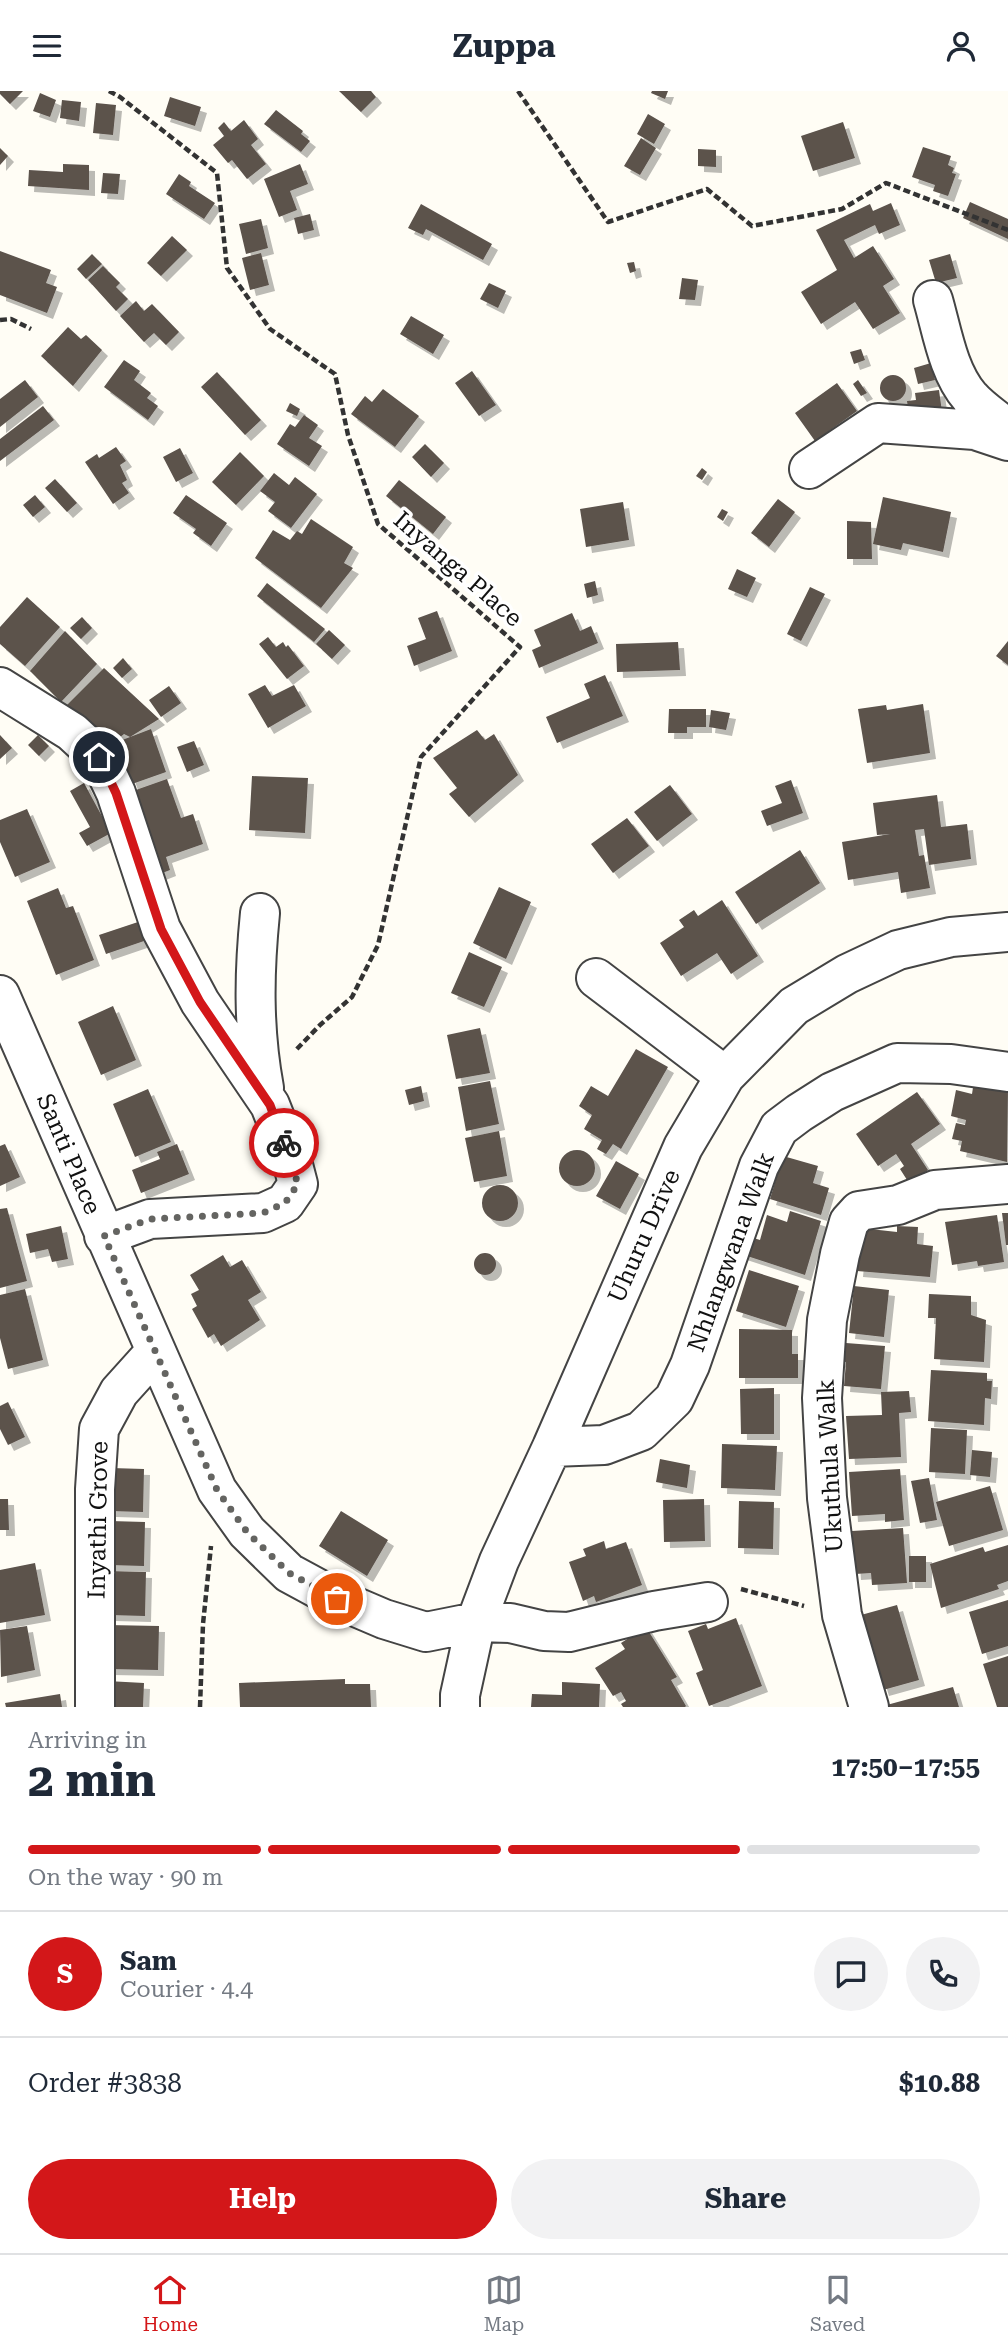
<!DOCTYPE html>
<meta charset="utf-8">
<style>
body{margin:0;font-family:"Roboto Serif",serif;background:#f2f2f3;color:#1f2937;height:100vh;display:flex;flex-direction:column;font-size:26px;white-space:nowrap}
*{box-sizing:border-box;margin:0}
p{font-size:23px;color:#747a83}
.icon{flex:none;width:38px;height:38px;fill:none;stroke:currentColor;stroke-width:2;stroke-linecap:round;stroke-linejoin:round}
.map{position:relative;height:1616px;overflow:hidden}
.side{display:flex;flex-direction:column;background:#fff;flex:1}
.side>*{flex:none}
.pin{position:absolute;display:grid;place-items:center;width:60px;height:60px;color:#fff;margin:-30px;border:4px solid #fff;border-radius:50%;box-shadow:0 2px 7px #0007}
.courier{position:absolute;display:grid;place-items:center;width:70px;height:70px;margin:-35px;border:5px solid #d31719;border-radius:50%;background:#fff;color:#222;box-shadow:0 2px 9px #0007}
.overview em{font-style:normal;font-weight:700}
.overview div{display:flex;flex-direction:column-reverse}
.overview{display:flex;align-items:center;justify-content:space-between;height:119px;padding:0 28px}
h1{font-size:46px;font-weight:700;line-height:52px}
.bar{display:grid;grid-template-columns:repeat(4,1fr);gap:10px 7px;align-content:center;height:84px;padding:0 28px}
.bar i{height:9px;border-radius:5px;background:#e0e1e3}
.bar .active{background:#d31719}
.bar p{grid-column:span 4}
.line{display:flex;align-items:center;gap:18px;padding:0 28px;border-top:2px solid #e0e1e3}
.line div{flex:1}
.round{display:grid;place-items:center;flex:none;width:74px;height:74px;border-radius:37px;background:#f2f2f3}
.button{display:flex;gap:14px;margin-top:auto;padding:14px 28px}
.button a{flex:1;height:80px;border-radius:42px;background:#d31719;color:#fff;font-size:28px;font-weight:700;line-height:80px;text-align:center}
.button a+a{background:#f2f2f3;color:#1f2937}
header{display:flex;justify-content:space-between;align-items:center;height:91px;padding:0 28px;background:#fff;font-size:32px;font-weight:700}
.dock{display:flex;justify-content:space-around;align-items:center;height:98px;border-top:2px solid #e0e1e3;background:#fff;font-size:19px;color:#747a83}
.dock a{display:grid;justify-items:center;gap:4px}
.dock .active{color:#d31719}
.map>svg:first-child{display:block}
.building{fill:#5b524c;filter:url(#shadow)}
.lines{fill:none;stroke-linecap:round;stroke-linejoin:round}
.minor-casing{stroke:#444;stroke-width:42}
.path{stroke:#333;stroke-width:4.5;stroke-dasharray:7 3.5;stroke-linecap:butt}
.minor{stroke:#fff;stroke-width:38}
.done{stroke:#646461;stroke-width:7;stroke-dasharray:0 12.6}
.route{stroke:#d31719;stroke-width:9}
.labels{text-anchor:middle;stroke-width:7;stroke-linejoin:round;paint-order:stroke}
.street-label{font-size:24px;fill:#111;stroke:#fff}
</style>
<header><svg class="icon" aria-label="menu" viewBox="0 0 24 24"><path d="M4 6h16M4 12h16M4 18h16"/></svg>Zuppa<svg class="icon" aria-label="person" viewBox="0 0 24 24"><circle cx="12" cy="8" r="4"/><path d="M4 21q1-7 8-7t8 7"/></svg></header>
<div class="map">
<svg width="1008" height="1616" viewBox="0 0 1008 1616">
<defs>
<filter id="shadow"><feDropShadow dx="6" dy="6" stdDeviation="0" flood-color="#0004"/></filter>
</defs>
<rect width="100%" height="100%" fill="#fffdf5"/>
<!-- building -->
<path class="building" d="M0,0H23L10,13L0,3Z
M339,0H371L376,6L361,21Z
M652,0H668L665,8L651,2Z
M40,2L56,9L50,26L33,20Z
M170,6L201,16L195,35L164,25Z
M62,9L81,11L79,30L60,27Z
M96,12L116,14L113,44L93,42Z
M276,19L303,40L301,43L310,50L301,61L264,33Z
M648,23L665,33L654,53L637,43Z
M244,29L258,48L251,54L266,73L247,88L232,69L228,72L213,54L224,45L218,37L224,31L231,40Z
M843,31L855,67L813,80L801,45Z
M641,47L656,57L640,84L624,75Z
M923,56L951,65L948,74L954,77L952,82L956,83L948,105L933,100L935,94L912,86Z
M0,57L8,65L0,74Z
M698,58L716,59V76L698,75Z
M63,73L89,74V99L28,95L29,79L63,81Z
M300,73L308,93L290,100L297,119L279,126L264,88Z
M103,82L120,83L118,103L101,102Z
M179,83L191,91L189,95L215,112L204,128L166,103Z
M970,111L1008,128V148L963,127Z
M891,112L900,134L879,143L875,134L844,149L854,167L873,155L894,188L883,195L900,222L873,238L855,211L821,233L801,201L837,179L816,139L870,113L873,120Z
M421,113L492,153L483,169L426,138L423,144L408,137Z
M310,123L314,139L298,143L294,127Z
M261,128L268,157L246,163L239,133Z
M172,145L187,159L161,185L147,172Z
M0,160L51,179L46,192L57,196L47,222L0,204Z
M261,162L269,194L250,199L242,167Z
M92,163L102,173L86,188L77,178Z
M950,163L957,187L936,192L929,169Z
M634,171L636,180L630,182L627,172Z
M103,175L120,192L116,196L128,208L116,220L88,189Z
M682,187L698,189L695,209L679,208Z
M489,192L506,200L498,217L480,208Z
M136,210L144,220L152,213L179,241L166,254L154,242L144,251L120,225Z
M411,225L444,244L433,263L400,243Z
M68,236L81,248L86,244L102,259L73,295L41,265Z
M861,258L865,269L854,273L850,261Z
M124,269L140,280L134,289L151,302L147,307L158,315L148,329L104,296Z
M931,272L935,289L918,293L914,277Z
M472,280L496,314L479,325L455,292Z
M217,281L261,329L245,344L201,296Z
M880 297a13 13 0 1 1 26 0a13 13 0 1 1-26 0Z
M25,289L38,306L0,336V308Z
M858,289L867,302L861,305L853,293Z
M837,292L857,320L815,350L795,322Z
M383,298L419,325L395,356L351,323L365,305L372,311Z
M939,299L942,321L909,325L907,310L916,309L915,302Z
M290,312L300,318L297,325L286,320Z
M43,315L54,329L0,370V348Z
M304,324L318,334L309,347L322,355L309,375L277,353L290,333L295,336Z
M425,353L444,372L431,386L412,366Z
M116,356L126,370L120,374L127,389L122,392L129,402L113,413L85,371L97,363L99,367Z
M180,357L193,382L176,391L163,366Z
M240,361L264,385L236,414L212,391Z
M702,377L707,381L702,389L696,385Z
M274,382L289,394L295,386L317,403L291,437L268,420L275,411L260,400Z
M55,388L77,412L67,421L45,397Z
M399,389L446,426L433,443L386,405Z
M35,404L45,416L33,426L23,414Z
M186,404L227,432L211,455L193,442L196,438L173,422Z
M883,406L951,421L943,461L903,452L901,459L873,453Z
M778,408L795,421L769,456L751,442Z
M623,411L629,449L586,456L580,418Z
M722,418L728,421L723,430L717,426Z
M311,428L353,456L344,472L353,477L321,517L255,467L273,439L290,449L297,440L302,443Z
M847,430L871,431L872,468H847Z
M737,478L756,487L747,506L728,498Z
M595,490L598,504L587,507L584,493Z
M267,492L325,538L314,551L257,505Z
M810,496L825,503L801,550L787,543Z
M27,506L60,536L25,575L0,553V536Z
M437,520L452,560L414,575L407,555L426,548L418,527Z
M572,522L580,540L591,535L598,552L539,577L532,559L541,555L534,539Z
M82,526L92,537L81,548L70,537Z
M329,539L345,554L332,568L316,553Z
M65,540L97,573L61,611L30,580Z
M268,546L276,556L283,551L286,556L288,554L304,575L287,588L259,553Z
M1008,550V574L996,565Z
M678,551L680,579L617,581L616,553Z
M123,567L132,578L122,587L113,577Z
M104,577L159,628L130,646L124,643L110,654L59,622Z
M605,584L623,625L557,652L546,626L590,607L584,593Z
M265,594L272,605L294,594L306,615L268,637L248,603Z
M169,595L181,612L161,626L149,609Z
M923,613L930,662L867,672L858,618L886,614L887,619Z
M669,618H706V636H687V642H668Z
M711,619L730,622L726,639L709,636Z
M151,638L166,681L132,693L117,651Z
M477,639L485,649L494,643L518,684L469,726L449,703L457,697L433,667Z
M0,644L12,657L0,668Z
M38,644L49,655L39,665L28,654Z
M194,650L204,674L187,681L177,656Z
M252,685L308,687L305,742L249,739Z
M167,688L181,727L193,723L203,753L166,766L170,779L152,786L133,700Z
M791,689L803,722L767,735L761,720L782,712L775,695Z
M84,692L111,742L87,755L79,742L90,736L70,700Z
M670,694L692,723L657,750L634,721Z
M937,704L941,736L967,733L971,768L929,774L924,738L915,739L919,765L924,764L930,797L901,802L898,781L848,789L842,751L890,743L877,744L873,712Z
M27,718L50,771L15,786L0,751V729Z
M627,727L649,755L613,782L591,753Z
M800,759L820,792L756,833L735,801Z
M499,796L531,811L506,868L473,852Z
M58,797L66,817L73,815L94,869L56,884L27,810Z
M722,809L758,865L731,883L717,862L681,885L660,852L684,836L679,829L694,819L698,825Z
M138,831L144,850L106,863L99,844Z
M469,861L502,876L484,916L451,902Z
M113,915L136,969L101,984L78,931Z
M480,937L490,982L456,988L447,944Z
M636,958L668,976L621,1058L613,1053L606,1063L597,1058L602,1049L584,1038L592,1024L579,1015L591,995L608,1005Z
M490,990L499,1033L466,1040L458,996Z
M974,990L1008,998L1007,1071L960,1060L962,1050L952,1048L956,1032L965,1034L966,1029L951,1025L956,999L972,1003Z
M421,995L424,1010L409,1014L405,999Z
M148,998L171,1051L135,1066L113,1013Z
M917,1001L940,1033L911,1053L928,1079L909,1092L900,1078L904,1075L896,1063L878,1075L856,1043Z
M499,1040L507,1085L474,1091L465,1047Z
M5,1053L20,1086L0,1095V1055Z
M177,1053L189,1083L141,1102L132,1079L160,1068L157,1061Z
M559 1077a18 18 0 1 1 36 0a18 18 0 1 1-36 0Z
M783,1065L818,1075L813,1092L829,1097L821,1124L770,1108Z
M616,1070L639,1083L620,1118L596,1105Z
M482 1112a18 18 0 1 1 36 0a18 18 0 1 1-36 0Z
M7,1117L27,1190L0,1197V1118Z
M790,1120L821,1130L805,1184L738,1162L744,1144L760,1149L767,1124L787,1131Z
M1002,1122H1008V1154H1006Z
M997,1124L1004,1171L978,1175L977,1170L952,1174L945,1131Z
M61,1135L68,1168L52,1171L48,1158L30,1162L26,1143Z
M897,1135L918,1136L917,1153L933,1155L930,1186L857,1180L861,1137L897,1141Z
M474 1173a11 11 0 1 1 22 0a11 11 0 1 1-22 0Z
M223,1164L230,1176L242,1169L261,1201L248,1209L260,1229L221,1255L214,1243L208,1247L192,1218L197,1215L191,1203L199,1199L190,1184Z
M749,1179L799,1195L786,1236L736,1220Z
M854,1195L889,1199L884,1246L849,1242Z
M25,1198L43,1269L8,1278L0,1247V1204Z
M929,1203L971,1205V1224L986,1229L984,1271L934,1268L936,1227H928Z
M739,1238L792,1239V1263H798V1287H739Z
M833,1251L885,1255L881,1298L844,1295L846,1271L832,1270Z
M931,1279L987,1282V1290H992L991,1308L985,1307L984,1334L928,1330Z
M774,1297V1343H741L740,1298Z
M909,1300L911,1321L899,1322L901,1366L849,1368L846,1325L882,1324L881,1301Z
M8,1311L25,1346L8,1354L0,1338V1315Z
M931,1337L967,1339L965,1383L929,1381Z
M722,1353L777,1355L775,1399L721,1397Z
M972,1359L992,1361L990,1386L970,1384Z
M660,1368L690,1374L687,1397L656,1391Z
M111,1377L144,1378L143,1421L110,1420Z
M900,1378L904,1429L885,1431V1423L852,1425L849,1381Z
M929,1387L937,1429L920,1432L911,1390Z
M990,1395L1003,1439L949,1455L936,1411Z
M0,1408H8L9,1439H0Z
M704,1408L705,1450L664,1451L663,1409Z
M739,1410L774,1411L773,1458L738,1457Z
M341,1420L388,1449L367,1485L319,1455Z
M110,1430L145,1431L144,1475L109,1474Z
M903,1437L907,1492L872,1494L871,1482L855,1483L852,1440Z
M604,1450L606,1458L626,1451L642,1494L596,1511L594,1505L583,1510L569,1471L586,1465L583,1458Z
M1008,1454V1490L997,1494L999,1498L941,1517L930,1473L983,1456L985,1461Z
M909,1465H926V1491H909Z
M35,1472L45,1524L0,1532V1479Z
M110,1480L146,1481L145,1525L109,1524Z
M1008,1509V1555L982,1563L969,1521Z
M897,1514L919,1589L883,1599L861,1524Z
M736,1527L762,1595L709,1615L696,1582L703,1579L688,1540L706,1533L708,1538Z
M108,1534L159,1535L158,1579L107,1578Z
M27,1535L35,1579L1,1586L0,1539Z
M646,1536L677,1586L671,1589L686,1615L685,1616H623L621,1613L626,1610L621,1601L613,1605L595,1577L625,1558L621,1552Z
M1008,1565V1616H997L983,1573Z
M345,1588V1593H370L371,1616H240L239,1592Z
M107,1590L144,1592L143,1616H107Z
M562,1591L600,1593L599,1616H531L532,1603L562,1604Z
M953,1596L959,1616H883V1615Z
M60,1603L62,1616H6L5,1612Z"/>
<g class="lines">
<defs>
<path id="minor" d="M933,209C942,240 948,281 970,306C980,318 996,328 1008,338
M809,378L878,332L975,339L1008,350
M0,596L72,641L99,666L116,702L161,838L200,911L270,1014L292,1070L298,1093L285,1112L263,1122L150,1128L104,1145
M260,822C254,882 253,937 264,997
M596,887L725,985
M0,904L217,1399L247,1441L289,1482L337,1508L384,1528L426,1541L476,1531L510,1532L544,1540L569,1541L654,1520L708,1511
M552,1356L604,1354L641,1340L674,1308L690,1274L759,1075L779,1037L799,1022L832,1001L897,972L951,973L1008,981
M95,1616V1398L99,1338L119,1301L155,1261
M460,1616V1604L476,1531L499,1470L552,1356L683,1056L725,985L794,915L847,883L898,859L951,846L1008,841
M869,1616L842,1524L827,1407L822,1307L827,1229L840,1163L849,1131L859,1120L898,1114L935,1099L1008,1093"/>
</defs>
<!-- minor casing -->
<use href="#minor" class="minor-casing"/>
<!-- path -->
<path class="path" d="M109,0L120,6L217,82L227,177L270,238L335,283L348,344L378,433L520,556L421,666L378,854L352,906L320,934L295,960
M518,0L608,131L707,98L752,135L842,118L886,92L1008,139
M0,229L11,228L31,238
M741,1498L804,1515
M200,1616L203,1533L211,1455"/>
<!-- minor -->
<use href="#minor" class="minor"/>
</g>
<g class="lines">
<!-- done -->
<path class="done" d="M284,1052L298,1093L285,1112L263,1122L150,1128L104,1145L217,1399L247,1441L289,1482L337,1508"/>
<!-- route -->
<path class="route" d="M99,666L116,702L161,838L200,911L270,1014L284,1052"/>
</g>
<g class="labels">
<!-- street labels -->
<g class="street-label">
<text transform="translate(458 478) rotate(41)" y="8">Inyanga Place</text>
<text transform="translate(69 1063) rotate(67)" y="8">Santi Place</text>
<text transform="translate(644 1145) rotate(-66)" y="8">Uhuru Drive</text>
<text transform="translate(731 1161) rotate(-70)" y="8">Nhlangwana Walk</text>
<text transform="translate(830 1375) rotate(-93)" y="8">Ukuthula Walk</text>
<text transform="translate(98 1429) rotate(-89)" y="8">Inyathi Grove</text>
</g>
</g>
</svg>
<div class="pin" style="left:337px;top:1508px;background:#ea580c"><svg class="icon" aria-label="bag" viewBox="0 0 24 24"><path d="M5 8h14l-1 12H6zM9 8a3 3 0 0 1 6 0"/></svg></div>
<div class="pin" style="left:99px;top:666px;background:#1f2937"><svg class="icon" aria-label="home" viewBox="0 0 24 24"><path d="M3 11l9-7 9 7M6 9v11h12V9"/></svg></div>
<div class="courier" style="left:284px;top:1052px"><svg class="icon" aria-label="bike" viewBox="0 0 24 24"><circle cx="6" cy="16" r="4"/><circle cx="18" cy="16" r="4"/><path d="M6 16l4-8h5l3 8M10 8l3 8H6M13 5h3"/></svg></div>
</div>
<section class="side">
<div class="overview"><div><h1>2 min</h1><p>Arriving in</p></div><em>17:50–17:55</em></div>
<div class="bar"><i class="active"></i><i class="active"></i><i class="active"></i><i></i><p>On the way · 90 m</p></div>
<div class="line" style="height:126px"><b class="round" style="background:#d31719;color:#fff">S</b><div><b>Sam</b><p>Courier · 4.4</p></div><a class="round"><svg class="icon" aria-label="chat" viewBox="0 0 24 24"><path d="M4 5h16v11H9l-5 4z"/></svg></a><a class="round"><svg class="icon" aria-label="phone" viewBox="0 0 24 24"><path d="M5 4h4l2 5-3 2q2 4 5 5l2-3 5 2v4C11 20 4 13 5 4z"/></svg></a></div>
<div class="line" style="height:91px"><div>Order #3838</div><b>$10.88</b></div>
<div class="button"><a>Help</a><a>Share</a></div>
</section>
<nav class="dock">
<a class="active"><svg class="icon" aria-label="home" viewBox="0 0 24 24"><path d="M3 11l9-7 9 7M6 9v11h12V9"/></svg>Home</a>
<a><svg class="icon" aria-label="map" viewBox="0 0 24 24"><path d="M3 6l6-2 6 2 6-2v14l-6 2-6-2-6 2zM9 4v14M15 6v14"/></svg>Map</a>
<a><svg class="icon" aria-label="saved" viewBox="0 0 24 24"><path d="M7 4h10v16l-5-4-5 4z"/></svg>Saved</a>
</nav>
